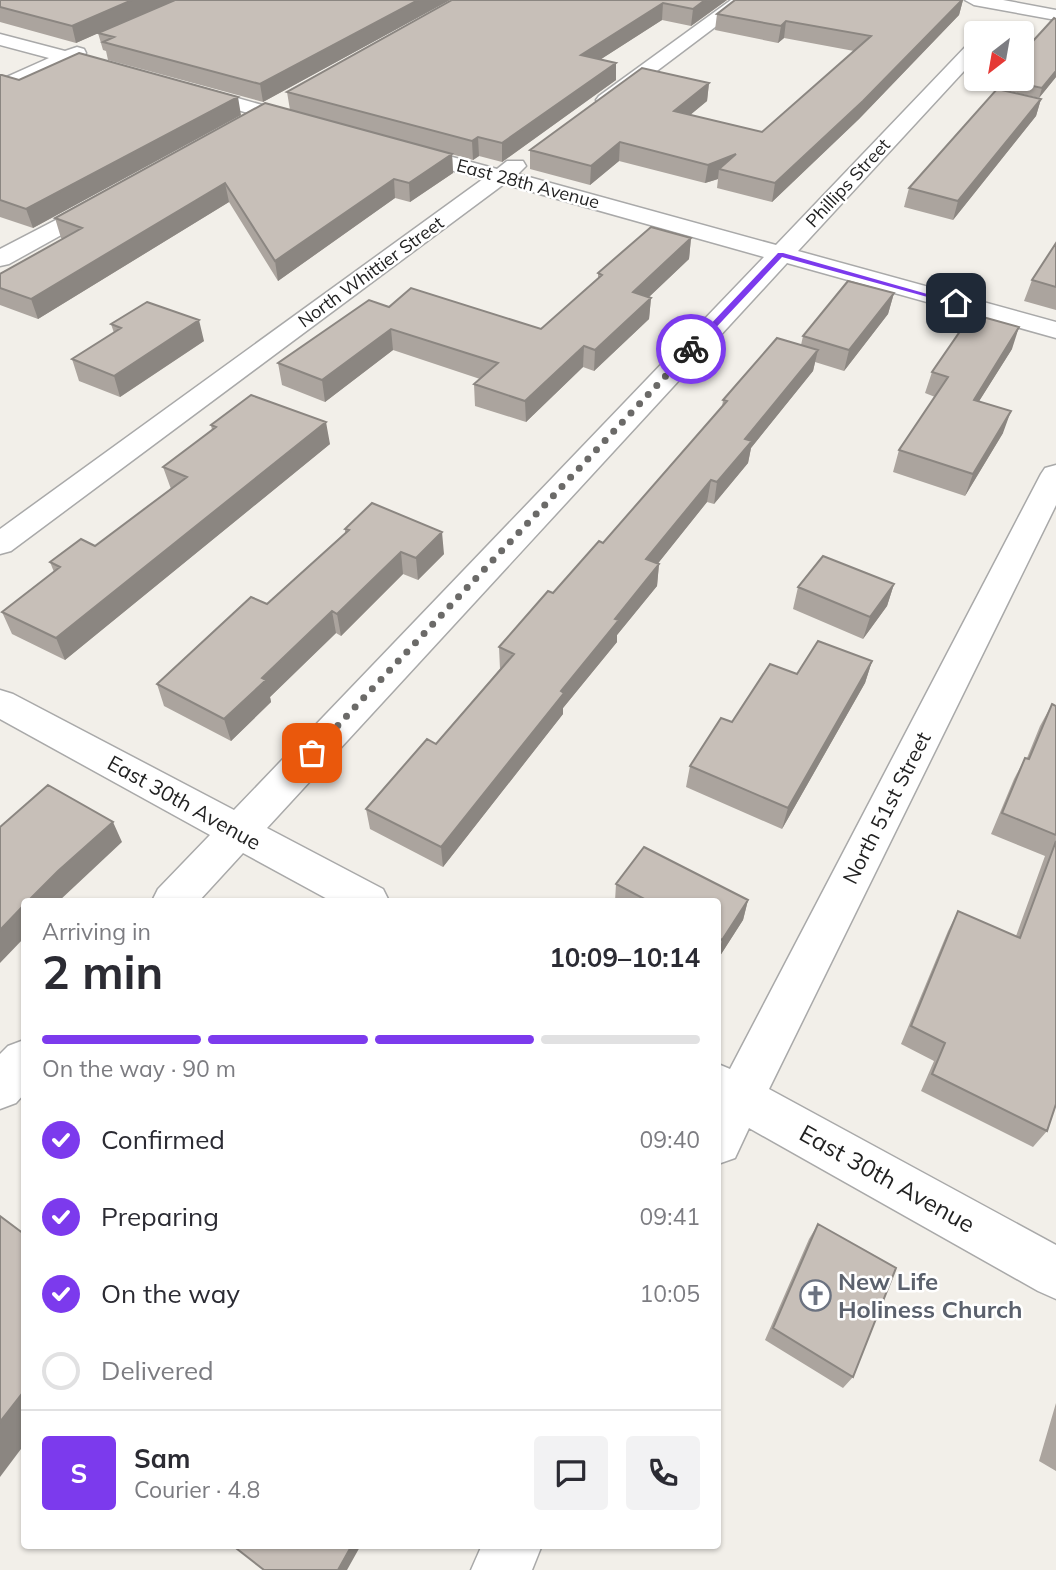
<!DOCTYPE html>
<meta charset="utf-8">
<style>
body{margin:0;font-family:Mulish,sans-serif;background:#f2f2f3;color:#2b2b33;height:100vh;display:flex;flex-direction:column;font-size:26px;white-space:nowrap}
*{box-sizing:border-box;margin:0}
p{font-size:23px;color:#7c7c81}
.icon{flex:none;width:38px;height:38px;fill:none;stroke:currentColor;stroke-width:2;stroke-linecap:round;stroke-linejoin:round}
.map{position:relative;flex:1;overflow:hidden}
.side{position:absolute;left:21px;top:898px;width:700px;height:651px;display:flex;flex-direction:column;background:#fff;border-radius:7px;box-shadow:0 2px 5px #0004}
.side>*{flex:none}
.needle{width:46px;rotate:211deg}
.buttons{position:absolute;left:964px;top:21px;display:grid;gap:14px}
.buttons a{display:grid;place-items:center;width:70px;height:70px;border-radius:7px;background:#fff;box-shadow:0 2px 5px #0004;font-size:35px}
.pin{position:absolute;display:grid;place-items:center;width:60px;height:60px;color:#fff;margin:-30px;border-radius:14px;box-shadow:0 4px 10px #0006}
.courier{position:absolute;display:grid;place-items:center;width:70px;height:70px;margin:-35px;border:5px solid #7c3aed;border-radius:50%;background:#fff;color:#222;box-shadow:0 2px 9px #0007}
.head em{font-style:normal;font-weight:700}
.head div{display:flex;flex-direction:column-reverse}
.head{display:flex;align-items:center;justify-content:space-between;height:119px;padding:0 21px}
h1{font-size:46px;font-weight:700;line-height:52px}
.bar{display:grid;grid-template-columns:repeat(4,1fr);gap:10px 7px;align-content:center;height:84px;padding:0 21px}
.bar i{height:9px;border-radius:5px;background:#e1e1e2}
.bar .on{background:#7c3aed}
.bar p{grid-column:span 4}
.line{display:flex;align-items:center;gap:18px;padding:0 21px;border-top:2px solid #e1e1e2}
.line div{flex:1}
.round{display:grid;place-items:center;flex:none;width:74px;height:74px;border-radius:7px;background:#f2f2f3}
ol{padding:0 21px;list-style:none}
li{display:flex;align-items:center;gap:21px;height:77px}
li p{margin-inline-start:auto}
li .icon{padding:7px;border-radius:50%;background:#7c3aed;color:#fff;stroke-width:4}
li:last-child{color:#7c7c81}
li i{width:38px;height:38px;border:4px solid #e1e1e2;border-radius:50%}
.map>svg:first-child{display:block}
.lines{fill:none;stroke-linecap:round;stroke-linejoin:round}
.minor-casing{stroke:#a9a9a9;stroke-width:3}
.minor{fill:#fff;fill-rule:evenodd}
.wall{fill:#aba49e}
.shaded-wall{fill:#8b8681}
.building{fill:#c7bfb8;stroke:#8b8681;stroke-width:2}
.route{fill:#7c3aed}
.done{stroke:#6b6a68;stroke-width:7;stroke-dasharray:0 12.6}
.labels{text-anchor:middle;stroke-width:5;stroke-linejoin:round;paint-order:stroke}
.far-street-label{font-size:18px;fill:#222;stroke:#fff}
.street-label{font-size:21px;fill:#222;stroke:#fff}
.near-street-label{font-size:24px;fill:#222;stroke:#fff}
.near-worship-label{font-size:24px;font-weight:bold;fill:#5b616d;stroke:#fff;text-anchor:start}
</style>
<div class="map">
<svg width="1056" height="1570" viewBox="0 0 1056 1570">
<rect width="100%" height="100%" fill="#f2efe9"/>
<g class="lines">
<defs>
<path id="minor" d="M731,0H751L613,104H599L596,100L599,96Z
M965,0H1003L1056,10V20L974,5Z
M0,34L65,51L77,47L84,49L86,53L84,56L127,68L130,72L120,78L69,64L0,93V80L49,58L0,45Z
M976,41V58L798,251L1056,322V338L787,263L267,828L383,889L389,901H331L243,853L199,901H152L158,889L210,835L0,719V690L13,694L234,810L764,257L504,184L11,551L0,554V529L483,179L396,155L393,150L396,145L404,144L497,169L507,161H523L526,166L518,174L776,245L969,43Z
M188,84L312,119L315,123L312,127L305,129L181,94L178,90L181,86Z
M102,196L110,198L113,203L110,208L9,264L0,266V249Z
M1056,465V505L769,1089L1056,1245V1299L1038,1291L749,1128L735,1158L718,1164V1064L730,1069L1041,474L1045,468Z
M24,1040V1094L16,1103L0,1109V1054L8,1046Z
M482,1545H542L532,1570H471Z"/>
</defs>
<!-- minor casing -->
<use href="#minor" class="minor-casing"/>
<!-- minor -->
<use href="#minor" class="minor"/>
</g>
<!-- wall -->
<path class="wall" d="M0,0H450L263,102L108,60L106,51L103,50L98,33L76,43L0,22Z
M452,0H727L691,26L662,20L601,59L616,63V80L502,162L479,156L473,160L312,116L452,154L453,173L410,202L395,198L278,281L229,202L38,319L0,305V274L62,239L61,238L55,218L290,110L287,92Z
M735,0H963L959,15L859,119L772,202L717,188L718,179L705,183L619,161L590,185L530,169V150L709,83L707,101L690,115L762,132L854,51L784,38L778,43L715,30L717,14Z
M1056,19V77L1039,98L996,88L998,79Z
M0,75L19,80L241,115L33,228L0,217Z
M1041,99L1036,116L953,220L904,207L909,188Z
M691,238L689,259L649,297L651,298L649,319L594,371L583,367L526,422L475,406L474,384L480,379L393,350L325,402L282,385L278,363L389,307L541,329L598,279V273Z
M1056,243V310L1024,301L1032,280Z
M894,293L888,314L844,371L815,362L813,371L751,448L748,463L714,504L707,502L658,563L659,564L657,586L617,635V642L563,708V714L443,867L370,829L366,809L436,744L500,669L499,647L603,543L722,407L723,400L801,345L803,336Z
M111,324L204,341L120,397L79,381L72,359L114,333Z
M1012,349L979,401L1003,433L965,496L893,472L899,450L935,397L925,393L932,372Z
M211,425L330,444L65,660L12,634L2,612L54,572L50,562L95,546L171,489L163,467L212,430Z
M345,529L444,554L418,580L403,574L341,636L336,633L270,697L271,702L231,741L164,706L157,684L267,604L345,533Z
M894,584L887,606L863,639L793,609L798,587Z
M872,661L865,683L782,829L686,787L690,766L732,722L797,674Z
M1052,704L1056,706V1104L1047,1131L1033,1147L921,1091L934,1061L901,1044L948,931L958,911L1016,936L1045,856L991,834L1014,779L1025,758H1027L1040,726Z
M616,884L748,900L743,920L718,959V901H615Z
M818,1224L853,1377L843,1388L765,1340L809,1239Z
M1056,1403V1471L1039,1461Z"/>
<!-- shaded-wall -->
<path class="shaded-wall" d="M132,0H174L76,43L72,26Z
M418,0H450L263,102L260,84Z
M705,0H727L691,26L693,9Z
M962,0H963L959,15L859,119L772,202L775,183Z
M663,3L662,20L581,72V55Z
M786,21L784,38L778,43L781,26Z
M616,63V80L502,162V143Z
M1056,71V77L1039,98L1042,88Z
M709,83L707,101L672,130L674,111Z
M238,97L241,115L33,228L26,209Z
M1041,99L1036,116L953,220L958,201Z
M478,137L479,156L473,160L472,141Z
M620,142L619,161L590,185L591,166Z
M452,154L453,173L410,202L409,183Z
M736,154L719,169L718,179L705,183L708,165Z
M394,179L395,198L278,281L275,261Z
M225,183L229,202L38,319L31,299Z
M691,238L689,259L632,313L633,292Z
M894,293L888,314L844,371L849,350Z
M651,298L649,319L594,371L595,350Z
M199,320L204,341L120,397L114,376Z
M1019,327L1012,349L966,422L974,400Z
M391,329L393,350L325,402L322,380Z
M584,346L583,367L526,422L525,401Z
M818,350L813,371L751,448L748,463L714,504L717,482L745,439Z
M1011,411L1003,433L965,496L973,474Z
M326,422L330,444L65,660L56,638Z
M711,480L707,502L644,581L646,559Z
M442,532L444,554L418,580L416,558Z
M401,552L403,574L341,636L337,614Z
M659,564L657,586L617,635V642L563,708V714L443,867L441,847L561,691L615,619Z
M894,584L887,606L863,639L870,617Z
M332,611L336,633L270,697L271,702L231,741L224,719L262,678Z
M872,661L865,683L782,829L788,808Z
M113,822L122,842L59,901H28L58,871Z
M748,900L743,920L718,959L722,940Z
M24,905V938L0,963V930Z
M24,1391V1445L0,1477V1422Z
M352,1545H361L347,1570H338Z"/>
<!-- building -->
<path class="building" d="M0,0H132L72,26L0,7Z
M175,0H418L260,84L103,42L114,37L98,33Z
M452,0H705L693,9L663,3L581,55L616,63L502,143L478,137L472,141L287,92Z
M735,0H962L863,101L775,183L719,169L736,154L708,165L620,142L591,166L530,150L642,68L709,83L674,111L762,132L871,36L786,21L781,26L717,14Z
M1054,18L1056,19V71L1042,88L999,79H1022V53Z
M79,53L238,97L26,209L0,200V75H2L19,80Z
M997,89L1041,99L958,201L909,188Z
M265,103L452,154L409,183L394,179L275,261L225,183L31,299L0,288V274L82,228L55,218Z
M651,227L691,238L633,292L651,298L595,350L584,346L525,401L474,384L498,363L391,329L322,380L278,363L369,300L389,307L411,288L541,329L602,275L598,273Z
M1056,243V287L1032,280Z
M848,281L894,293L849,350L803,336Z
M147,302L199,320L114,376L72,359L121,328L111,324Z
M972,314L1019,327L974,400L1011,411L973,474L899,450L948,377L932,372Z
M777,338L818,350L745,439L752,441L717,482L711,480L646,559L659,564L615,619L619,620L561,691L564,693L441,847L366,809L427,739L436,744L514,654L499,647L548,591L553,593L599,541L603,543L727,401L723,400Z
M251,395L326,422L56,638L2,612L60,567L50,562L81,539L95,546L187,477L163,467L216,427L211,425Z
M372,503L442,532L416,558L401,552L337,614L332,611L262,678L266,680L224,719L157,684L251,597L267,604L349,530L345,529Z
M823,556L894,584L870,617L798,587Z
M818,641L872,661L788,808L690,766L721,718L732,722L770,664L797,674Z
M1052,704L1056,706V835L1002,813L1025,758L1029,759Z
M48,785L113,822L58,871L28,901H24V905L0,930V827Z
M1056,841V1104L1047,1131L932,1074L945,1043L911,1026L958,911L1020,938Z
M644,847L748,900L722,940L718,938V901H648L616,884Z
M0,1216L24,1234V1391L0,1422Z
M818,1224L896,1268L853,1377L773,1328Z
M232,1545H352L338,1570H264Z"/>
<!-- route -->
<path class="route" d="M778,253H783L959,303L953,304L782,257L694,351H688V348Z"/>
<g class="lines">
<!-- done -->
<path class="done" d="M312,753L691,349"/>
</g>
<!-- icons -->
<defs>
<symbol id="church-ring" viewBox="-11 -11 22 22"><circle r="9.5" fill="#fff" stroke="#6b7280" stroke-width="1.5"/><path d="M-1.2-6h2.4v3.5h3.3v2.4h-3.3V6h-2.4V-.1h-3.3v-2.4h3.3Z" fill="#6b7280"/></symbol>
</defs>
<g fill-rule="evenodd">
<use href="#church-ring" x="798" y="1278" width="35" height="35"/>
</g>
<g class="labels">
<!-- far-street labels -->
<g class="far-street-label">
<text transform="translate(848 183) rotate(-47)" y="6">Phillips Street</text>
<text transform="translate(528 184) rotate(15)" y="6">East 28th Avenue</text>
<text transform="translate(371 272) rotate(-36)" y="6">North Whittier Street</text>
</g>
<!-- street labels -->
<g class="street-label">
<text transform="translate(184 803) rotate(29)" y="7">East 30th Avenue</text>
<text transform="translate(887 808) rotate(-63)" y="7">North 51st Street</text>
</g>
<!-- near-street labels -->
<g class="near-street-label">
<text transform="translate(887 1179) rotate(29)" y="8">East 30th Avenue</text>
</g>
<!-- near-worship labels -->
<g class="near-worship-label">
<text x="838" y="1290">New Life<tspan x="838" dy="28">Holiness Church</tspan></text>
</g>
</g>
</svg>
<div class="buttons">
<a><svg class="needle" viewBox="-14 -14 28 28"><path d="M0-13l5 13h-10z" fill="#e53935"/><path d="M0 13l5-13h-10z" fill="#7c7c81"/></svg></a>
</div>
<div class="pin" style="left:312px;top:753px;background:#ea580c"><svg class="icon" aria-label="bag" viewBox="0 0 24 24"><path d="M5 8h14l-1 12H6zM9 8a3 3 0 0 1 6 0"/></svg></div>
<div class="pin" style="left:956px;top:303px;background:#1f2937"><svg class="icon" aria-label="home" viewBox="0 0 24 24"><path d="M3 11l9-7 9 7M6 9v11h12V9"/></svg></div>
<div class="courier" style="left:691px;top:349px"><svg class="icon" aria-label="bike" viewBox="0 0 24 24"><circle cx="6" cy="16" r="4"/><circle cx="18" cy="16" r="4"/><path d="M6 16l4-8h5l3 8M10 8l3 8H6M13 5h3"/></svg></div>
<section class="side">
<div class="head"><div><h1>2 min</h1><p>Arriving in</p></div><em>10:09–10:14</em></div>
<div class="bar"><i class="on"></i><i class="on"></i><i class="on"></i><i></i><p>On the way · 90 m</p></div>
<ol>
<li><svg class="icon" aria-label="check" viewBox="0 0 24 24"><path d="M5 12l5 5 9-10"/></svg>Confirmed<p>09:40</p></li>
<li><svg class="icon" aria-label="check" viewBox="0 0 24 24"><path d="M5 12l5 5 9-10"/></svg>Preparing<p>09:41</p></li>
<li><svg class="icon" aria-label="check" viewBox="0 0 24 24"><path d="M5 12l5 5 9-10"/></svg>On the way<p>10:05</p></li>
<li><i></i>Delivered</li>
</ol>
<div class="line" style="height:126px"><b class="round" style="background:#7c3aed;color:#fff">S</b><div><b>Sam</b><p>Courier · 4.8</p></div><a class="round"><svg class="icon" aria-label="chat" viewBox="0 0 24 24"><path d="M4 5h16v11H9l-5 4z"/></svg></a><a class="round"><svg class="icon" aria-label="phone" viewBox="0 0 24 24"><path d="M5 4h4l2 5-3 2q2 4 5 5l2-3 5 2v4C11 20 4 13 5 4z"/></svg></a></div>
</section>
</div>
